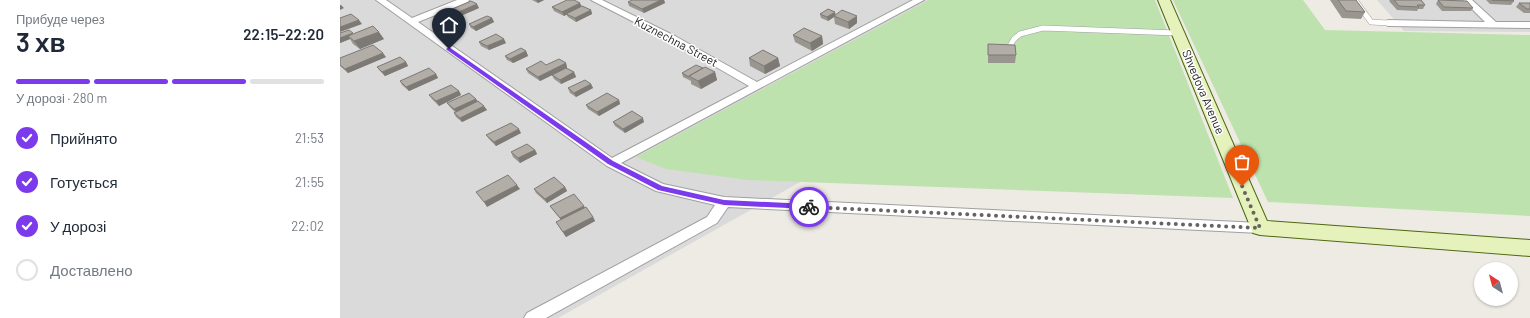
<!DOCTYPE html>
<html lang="uk">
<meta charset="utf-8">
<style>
body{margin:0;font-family:Barlow,sans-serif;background:#f2f2f3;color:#1f2937;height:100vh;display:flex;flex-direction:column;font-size:15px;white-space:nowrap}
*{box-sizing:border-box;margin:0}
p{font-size:13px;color:#747a83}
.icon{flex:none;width:22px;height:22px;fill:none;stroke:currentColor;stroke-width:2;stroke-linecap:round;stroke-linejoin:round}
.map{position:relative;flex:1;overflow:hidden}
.panel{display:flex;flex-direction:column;background:#fff;width:340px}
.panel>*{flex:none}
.needle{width:26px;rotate:324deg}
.tools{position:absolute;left:1134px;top:262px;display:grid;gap:8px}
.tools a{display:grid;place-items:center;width:44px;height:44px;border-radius:50%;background:#fff;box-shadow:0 1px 3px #0004;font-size:20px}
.pin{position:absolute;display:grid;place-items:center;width:34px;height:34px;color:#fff;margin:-41px -17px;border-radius:50% 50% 50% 0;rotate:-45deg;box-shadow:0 0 4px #0007}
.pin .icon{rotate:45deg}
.courier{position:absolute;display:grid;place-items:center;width:40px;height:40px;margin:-20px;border:3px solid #7c3aed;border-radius:50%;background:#fff;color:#222;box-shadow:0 1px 5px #0007}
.headline em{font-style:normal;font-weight:600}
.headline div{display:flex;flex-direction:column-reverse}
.headline{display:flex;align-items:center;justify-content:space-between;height:68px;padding:0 16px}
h1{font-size:26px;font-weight:600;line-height:30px}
.bar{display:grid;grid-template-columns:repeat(4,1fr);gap:6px 4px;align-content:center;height:48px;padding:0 16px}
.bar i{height:5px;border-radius:3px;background:#e0e1e3}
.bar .active{background:#7c3aed}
.bar p{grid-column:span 4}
ol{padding:0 16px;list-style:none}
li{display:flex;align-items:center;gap:12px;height:44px}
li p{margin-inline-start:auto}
li .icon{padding:4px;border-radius:50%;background:#7c3aed;color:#fff;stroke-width:4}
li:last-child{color:#747a83}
li i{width:22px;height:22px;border:2px solid #e0e1e3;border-radius:50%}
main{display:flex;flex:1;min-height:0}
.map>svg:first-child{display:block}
.residential{fill:#dadada}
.grass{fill:#bde2ae}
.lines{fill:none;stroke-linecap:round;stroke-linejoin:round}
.lane-casing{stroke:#a0a0a0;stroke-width:6}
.street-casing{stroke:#a0a0a0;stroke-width:2}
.secondary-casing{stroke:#4c6710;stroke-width:2}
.lane{stroke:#fff;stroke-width:5}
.street{fill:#fff;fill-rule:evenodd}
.secondary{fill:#e5f2bc;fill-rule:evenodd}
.wall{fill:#99958f}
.shaded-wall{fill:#7d7974}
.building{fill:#b2ada6;stroke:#7d7974}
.route{fill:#7c3aed}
.done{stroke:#656462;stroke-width:4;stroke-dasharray:0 7.2}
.labels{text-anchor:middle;stroke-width:3;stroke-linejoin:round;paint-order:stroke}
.street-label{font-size:12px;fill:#1c1c1c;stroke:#fff}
</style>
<main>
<section class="panel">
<div class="headline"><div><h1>3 хв</h1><p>Прибуде через</p></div><em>22:15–22:20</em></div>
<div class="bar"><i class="active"></i><i class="active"></i><i class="active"></i><i></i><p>У дорозі · 280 m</p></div>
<ol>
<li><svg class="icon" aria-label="check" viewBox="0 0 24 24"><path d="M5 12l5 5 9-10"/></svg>Прийнято<p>21:53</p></li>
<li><svg class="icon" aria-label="check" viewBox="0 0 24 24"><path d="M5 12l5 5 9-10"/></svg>Готується<p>21:55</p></li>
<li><svg class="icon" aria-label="check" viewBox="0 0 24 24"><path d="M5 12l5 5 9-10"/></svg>У дорозі<p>22:02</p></li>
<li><i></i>Доставлено</li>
</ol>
</section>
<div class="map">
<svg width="1190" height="318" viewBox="0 0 1190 318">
<rect width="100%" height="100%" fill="#edebe3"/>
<!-- residential -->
<path class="residential" d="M0,0H647L480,171L218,318H0Z
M1037,0H1190V32L1064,31Z"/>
<!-- grass -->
<path class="grass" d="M589,0H815L893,198L408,180L326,169L296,157Z
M833,0H963L985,30L1190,35V216L928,202Z"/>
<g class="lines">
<defs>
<path id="lane" d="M1015,0L1031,22L1048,23
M668,49L674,39L680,34L703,28L837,33"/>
<path id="street" d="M36,0H46L72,18L117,0H129L128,2L78,22L272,158L409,86L329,40L251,0H262L335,36L417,82L573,0H584L281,163L323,184L384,197L920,223L925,224L927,228L925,232L920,233L388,207L377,223L206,318H184L187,313L367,217L375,205L316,191L267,166Z
M1123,0H1132L1156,22H1190V28L1048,26L1043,23L1048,20L1145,22Z"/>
<path id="secondary" d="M818,0H830L927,221L1190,240V256L920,235L913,233Z"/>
</defs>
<!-- lane casing -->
<use href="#lane" class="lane-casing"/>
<!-- street casing -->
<use href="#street" class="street-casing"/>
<!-- secondary casing -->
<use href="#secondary" class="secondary-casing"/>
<!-- lane -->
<use href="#lane" class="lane"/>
<!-- street -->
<use href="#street" class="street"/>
<!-- secondary -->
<use href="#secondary" class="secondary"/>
</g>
<!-- wall -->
<path class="wall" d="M192,0H204L198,3Z
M292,0H324L325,3L304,13L289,6L288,2Z
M990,0H1016L1025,12L1021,19L1002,18Z
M1050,0H1081L1085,5L1083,9H1078L1077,11L1057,10L1049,1Z
M1098,0L1133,8L1131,11H1102L1096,4Z
M1146,0H1173L1174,1L1171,5L1150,4Z
M1179,3H1190V13H1184L1176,7Z
M241,6L251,10L252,14L236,22L228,17L226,14L224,16L214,11L212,7Z
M139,8L116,18L110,14L108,11Z
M480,14L496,15L517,23L509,29L495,24L494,17L488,21L481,18Z
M152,18L154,22L136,31L131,28L129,24Z
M0,33L14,34L44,39L20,49L13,44L10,39L0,43Z
M453,35L482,36L483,44L472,51L455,42Z
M139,42L166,43L149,50L141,46Z
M648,44L676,55L675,63H648Z
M186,51L188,56L173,63L167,60L165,56Z
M46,57L8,73L0,66V58Z
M409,58H438L440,66L425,74L410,66Z
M66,62L68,66L45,76L40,71L37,67Z
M226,63L227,68L234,72L236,77L221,84L214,79L212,75L200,81L188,73L186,69L206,65Z
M363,68L375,72L377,80L361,89L351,84V81L343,77L342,73Z
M96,74L98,78L69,91L62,85L60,81Z
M251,84L253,88L236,97L230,93L228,88Z
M119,91L121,95L99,106L92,99L89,95Z
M279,100L280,104L259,116L248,109L246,105Z
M137,101L147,110L122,122L116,117L114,113L115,112L110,107L107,103Z
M273,122H304L285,133L275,126Z
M181,133L156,146L149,139L146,135Z
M195,150L197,154L180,163L173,157L171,152Z
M225,187L227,191L207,203L196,193L194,189Z
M210,206L245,208L253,217L255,221L226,237L216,222L221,220Z"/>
<!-- shaded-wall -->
<path class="shaded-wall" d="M196,0H204L198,3Z
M321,0H324L325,3L304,13L302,9Z
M240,3L242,7L224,16L222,12Z
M137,4L139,8L116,18L114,14Z
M0,5H1L4,8L0,10Z
M251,10L252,14L236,22L235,18Z
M495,12L496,16H494V17L488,21L487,17Z
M517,16V23L509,29L508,22Z
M152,18L154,22L136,31L133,27Z
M19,20L22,24L0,32V27Z
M39,32L44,39L20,49L14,41Z
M13,33L8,36L10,39L0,43V38Z
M482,36L483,44L472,51L470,43Z
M164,39L166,43L149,50L147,46Z
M186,51L188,56L173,63L170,59Z
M43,53L46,57L8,73L5,69Z
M438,58L440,66L425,74L424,66Z
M66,62L68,66L45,76L42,72Z
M226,63L227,68L200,81L198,77Z
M234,72L236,77L221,84L220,80Z
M375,72L377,80L361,89L358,81Z
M96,74L98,78L69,91L66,87Z
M251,84L253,88L236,97L234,93Z
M119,91L121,95L99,106L96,101Z
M136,99L139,103L117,113L114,109Z
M279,100L280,104L259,116L257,112Z
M144,106L147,110L122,122L120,118Z
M303,118L304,122L285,133L283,129Z
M179,129L181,133L156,146L154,142Z
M195,150L197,154L180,163L178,158Z
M177,185L180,189L147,207L144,202Z
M225,187L227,191L207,203L205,199Z
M244,206L246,210L222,222L220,218Z
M253,217L255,221L226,237L223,232Z"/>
<!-- building -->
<path class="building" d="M227,0H234L240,3L222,12L212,7Z
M292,0H321L302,9L288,2Z
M998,0H1016L1025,12L1006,11Z
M1054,0H1081L1085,5H1077L1079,7L1059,6Z
M1098,0L1127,1L1133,8L1104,7Z
M1152,0H1173L1174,1L1153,0Z
M131,1L137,4L114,14L108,11Z
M1179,3H1190V9H1187Z
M242,6L251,10L235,18L226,14Z
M488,9L495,12L487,17L480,14Z
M502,10L517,16L508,22L494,16Z
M11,14L19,20L0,27V18Z
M147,16L152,18L133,27L129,24Z
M33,26L39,32L14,41L8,36Z
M464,28L482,36L470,43L453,35Z
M9,30L13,33L0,38V33Z
M156,34L164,39L147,46L139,42Z
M648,44L675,45L676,55H648Z
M33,45L43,53L5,69L0,65V58Z
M181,48L186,51L170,59L165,56Z
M423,50L438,58L424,66L409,58Z
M60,57L66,62L42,72L37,67Z
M219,59L226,63L198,77L186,69L201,61L206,65Z
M356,65L363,68L349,76V77L342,73Z
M365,67L375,72L358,81L349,76Z
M89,68L96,74L66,87L60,81Z
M226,68L234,72L220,80L212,75Z
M245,80L251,84L234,93L228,88Z
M111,85L119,91L96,101L89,95Z
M129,93L136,99L114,109L107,103Z
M267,93L279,100L257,112L246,105Z
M138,101L144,106L120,118L114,113Z
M292,111L303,118L283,129L273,122Z
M171,123L179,129L154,142L146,135Z
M187,144L195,150L178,158L171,152Z
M168,175L177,185L144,202L136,192Z
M214,177L225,187L205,199L194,189Z
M234,194L244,206L220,218L210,206Z
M246,207L253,217L223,232L216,222Z"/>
<!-- route -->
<path class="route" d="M109,47L273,161L322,186L384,200L469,204L473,207L469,209L384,205L318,190L268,164L107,50L106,49Z"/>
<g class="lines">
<!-- done -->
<path class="done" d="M469,207L920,228L902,186"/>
</g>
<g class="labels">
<!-- street labels -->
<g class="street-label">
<text transform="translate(336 42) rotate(28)" y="4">Kuznechna Street</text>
<text transform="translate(863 92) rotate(67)" y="4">Shvedova Avenue</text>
</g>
</g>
</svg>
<div class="tools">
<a><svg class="needle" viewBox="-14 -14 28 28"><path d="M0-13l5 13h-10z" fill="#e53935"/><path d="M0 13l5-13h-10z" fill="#747a83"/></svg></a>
</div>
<div class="pin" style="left:902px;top:186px;background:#ea580c"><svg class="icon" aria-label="bag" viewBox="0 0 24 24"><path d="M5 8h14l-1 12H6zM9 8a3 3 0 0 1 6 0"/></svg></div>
<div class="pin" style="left:109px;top:49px;background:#1f2937"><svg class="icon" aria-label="home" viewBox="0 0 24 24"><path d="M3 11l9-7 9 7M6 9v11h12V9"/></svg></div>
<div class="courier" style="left:469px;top:207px"><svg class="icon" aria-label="bike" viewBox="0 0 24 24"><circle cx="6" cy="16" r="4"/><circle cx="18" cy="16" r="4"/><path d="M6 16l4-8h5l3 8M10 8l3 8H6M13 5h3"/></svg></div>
</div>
</main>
